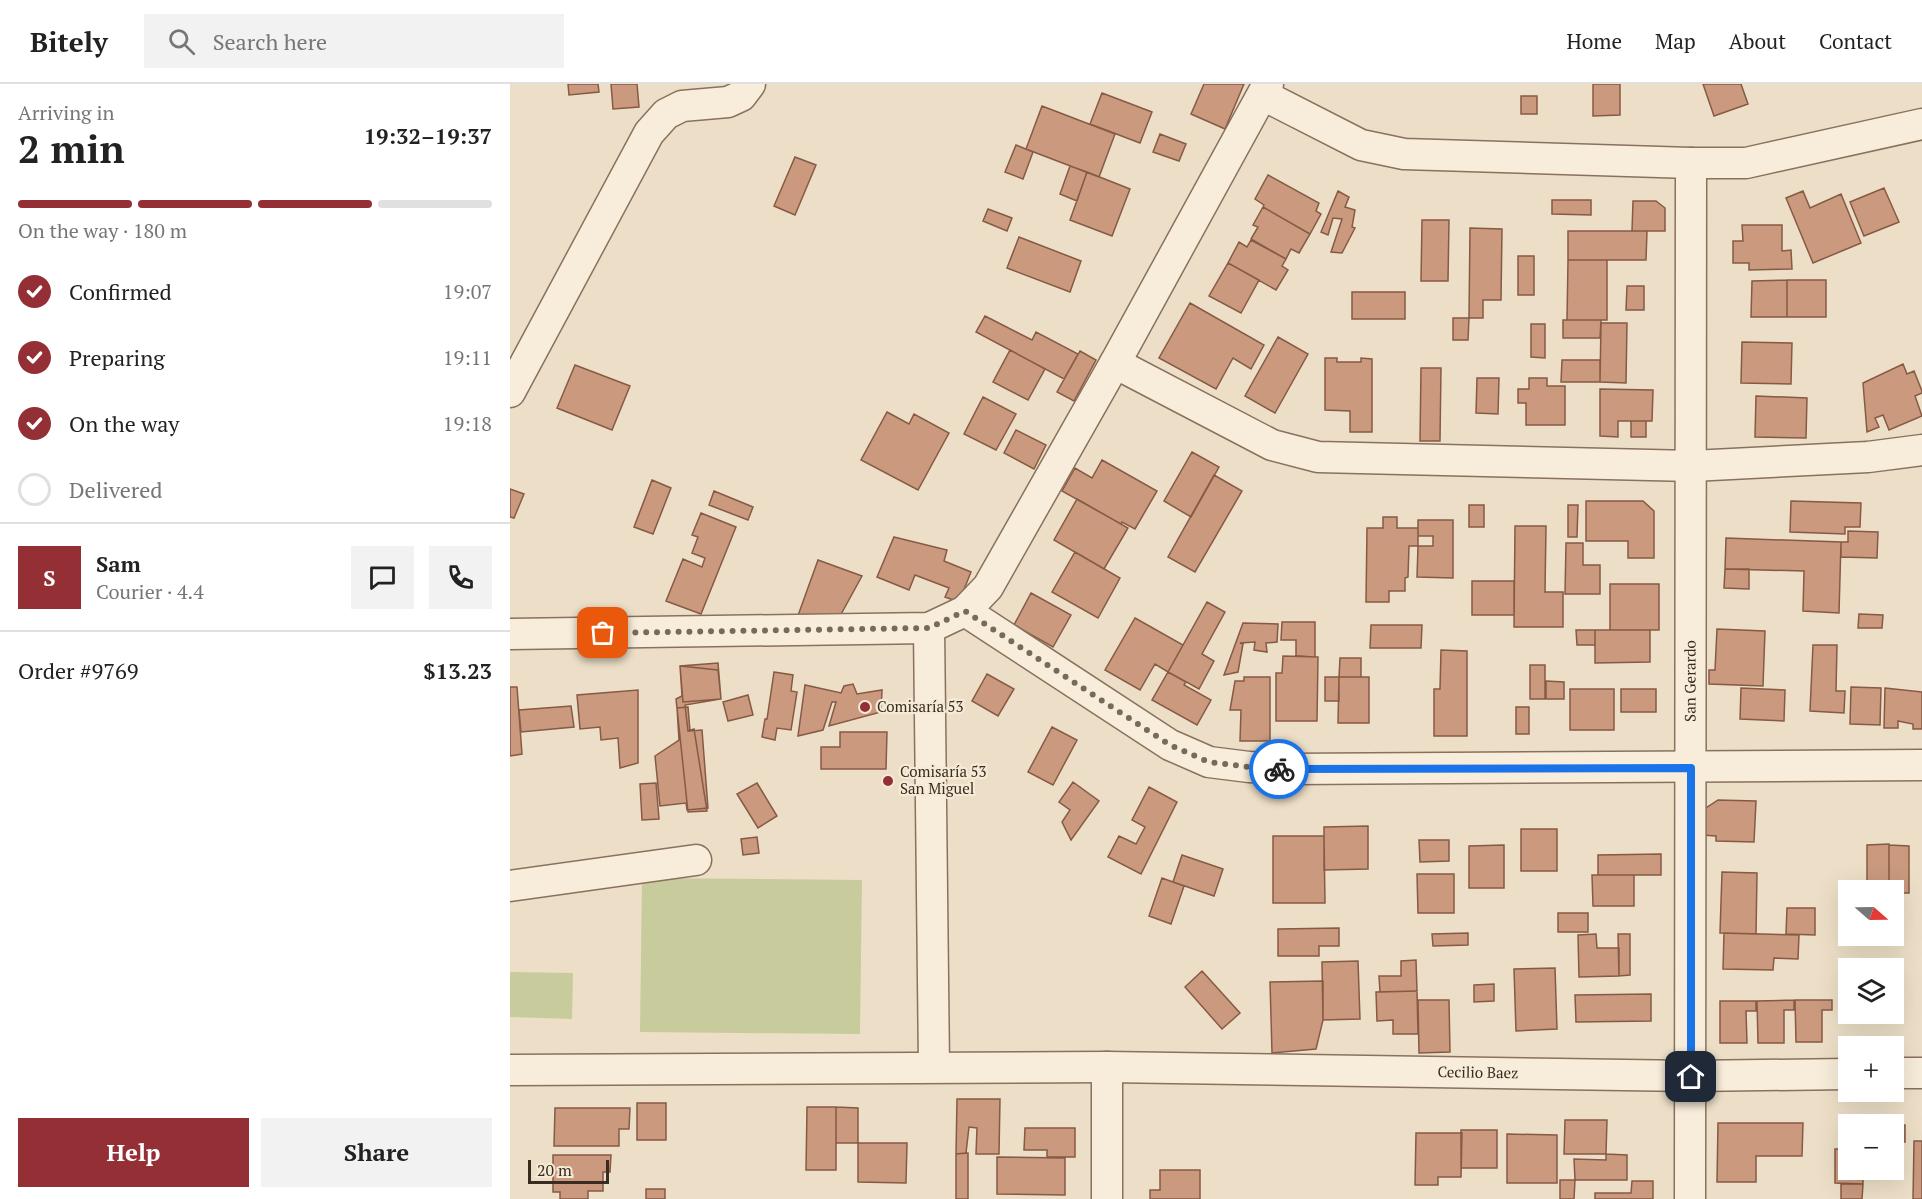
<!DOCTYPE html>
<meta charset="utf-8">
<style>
body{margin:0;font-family:"PT Serif",serif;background:#f2f2f2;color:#222;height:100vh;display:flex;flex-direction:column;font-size:22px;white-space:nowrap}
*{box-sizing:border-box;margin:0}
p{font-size:20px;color:#767676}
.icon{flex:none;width:33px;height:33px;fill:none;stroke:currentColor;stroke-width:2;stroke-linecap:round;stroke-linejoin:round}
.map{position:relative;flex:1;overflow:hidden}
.sheet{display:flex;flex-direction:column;background:#fff;width:510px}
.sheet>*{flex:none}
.needle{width:39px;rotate:110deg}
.fabs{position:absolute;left:1328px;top:796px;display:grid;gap:12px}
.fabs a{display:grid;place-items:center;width:66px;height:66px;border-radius:0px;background:#fff;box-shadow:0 6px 24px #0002;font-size:30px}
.scale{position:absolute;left:18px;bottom:15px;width:81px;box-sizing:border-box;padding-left:6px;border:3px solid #392b20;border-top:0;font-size:16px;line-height:21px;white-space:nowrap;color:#392b20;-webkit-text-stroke:4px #f5ead6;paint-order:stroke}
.pin{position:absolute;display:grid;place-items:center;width:51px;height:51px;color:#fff;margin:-26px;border-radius:12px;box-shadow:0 3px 9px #0006}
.courier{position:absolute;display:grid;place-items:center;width:60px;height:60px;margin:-30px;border:4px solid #1a73e8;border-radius:50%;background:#fff;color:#222;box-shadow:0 2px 8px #0007}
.overview em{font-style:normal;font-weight:700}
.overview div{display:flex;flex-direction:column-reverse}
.overview{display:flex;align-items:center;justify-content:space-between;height:102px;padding:0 18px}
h1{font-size:39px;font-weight:700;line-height:45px}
.bar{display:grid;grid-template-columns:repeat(4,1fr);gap:9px 6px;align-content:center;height:72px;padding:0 18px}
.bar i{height:8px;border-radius:4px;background:#e0e0e0}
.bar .selected{background:#952f36}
.bar p{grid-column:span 4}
.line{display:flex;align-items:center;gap:15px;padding:0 18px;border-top:2px solid #e0e0e0}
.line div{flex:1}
.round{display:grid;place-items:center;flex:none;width:63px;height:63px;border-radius:0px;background:#f2f2f2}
ol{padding:0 18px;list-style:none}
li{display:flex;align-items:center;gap:18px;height:66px}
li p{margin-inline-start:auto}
li .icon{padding:6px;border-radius:50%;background:#952f36;color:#fff;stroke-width:4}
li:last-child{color:#767676}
li i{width:33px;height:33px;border:3px solid #e0e0e0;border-radius:50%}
.cta{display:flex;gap:12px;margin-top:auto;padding:12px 18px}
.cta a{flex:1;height:69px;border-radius:0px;background:#952f36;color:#fff;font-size:24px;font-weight:700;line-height:69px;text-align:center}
.cta a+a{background:#f2f2f2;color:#222}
header{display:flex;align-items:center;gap:36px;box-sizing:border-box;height:84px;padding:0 30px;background:#fff;border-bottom:2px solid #e0e0e0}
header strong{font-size:28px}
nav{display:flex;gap:33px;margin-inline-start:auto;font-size:21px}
.search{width:420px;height:54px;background:#f2f2f2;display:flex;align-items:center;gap:15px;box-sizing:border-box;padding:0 21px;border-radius:0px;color:#767676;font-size:22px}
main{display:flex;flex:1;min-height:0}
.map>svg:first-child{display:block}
.green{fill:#c8cb9b}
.building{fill:#ca997e;stroke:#865a44;stroke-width:1.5}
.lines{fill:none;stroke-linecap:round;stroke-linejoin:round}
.minor-casing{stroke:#88715d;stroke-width:33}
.minor{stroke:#f8edda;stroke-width:30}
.done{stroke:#786a5a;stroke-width:6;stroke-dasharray:0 10.8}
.route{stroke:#1a73e8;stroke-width:8}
.poi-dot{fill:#952f36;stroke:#f5ead6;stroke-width:2}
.labels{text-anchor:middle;stroke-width:4.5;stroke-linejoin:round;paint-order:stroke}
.street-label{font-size:15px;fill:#392b20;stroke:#f5ead6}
.poi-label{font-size:15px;fill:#392b20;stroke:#f5ead6;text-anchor:start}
</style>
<header>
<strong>Bitely</strong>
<div class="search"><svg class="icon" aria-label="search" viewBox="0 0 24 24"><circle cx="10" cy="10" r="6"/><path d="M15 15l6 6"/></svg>Search here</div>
<nav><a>Home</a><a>Map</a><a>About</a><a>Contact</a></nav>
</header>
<main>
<section class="sheet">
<div class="overview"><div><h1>2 min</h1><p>Arriving in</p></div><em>19:32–19:37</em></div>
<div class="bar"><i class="selected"></i><i class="selected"></i><i class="selected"></i><i></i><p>On the way · 180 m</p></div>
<ol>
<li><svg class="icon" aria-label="check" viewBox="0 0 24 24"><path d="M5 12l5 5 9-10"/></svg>Confirmed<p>19:07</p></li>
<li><svg class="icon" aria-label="check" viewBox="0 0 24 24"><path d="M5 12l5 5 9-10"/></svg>Preparing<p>19:11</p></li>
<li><svg class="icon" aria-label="check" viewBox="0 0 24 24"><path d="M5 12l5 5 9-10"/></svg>On the way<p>19:18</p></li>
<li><i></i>Delivered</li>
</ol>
<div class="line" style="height:108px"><b class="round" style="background:#952f36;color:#fff">S</b><div><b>Sam</b><p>Courier · 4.4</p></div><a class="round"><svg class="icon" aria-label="chat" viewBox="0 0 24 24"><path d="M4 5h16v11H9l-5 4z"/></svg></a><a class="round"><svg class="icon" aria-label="phone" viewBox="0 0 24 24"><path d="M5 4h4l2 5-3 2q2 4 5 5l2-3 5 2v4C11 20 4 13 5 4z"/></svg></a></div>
<div class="line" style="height:78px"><div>Order #9769</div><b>$13.23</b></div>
<div class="cta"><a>Help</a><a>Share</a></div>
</section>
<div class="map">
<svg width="1412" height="1115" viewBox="0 0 1412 1115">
<rect width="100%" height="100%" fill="#eddfc7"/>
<!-- green -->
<path class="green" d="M132,794L352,796L350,950L130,948Z
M0,888L63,889L62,935L0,933Z"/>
<!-- building -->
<path class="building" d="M58,0H88L89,8L59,11Z
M101,0H127L129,23L103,25Z
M694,0H734L715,45L681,30Z
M1083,0H1110V31L1083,32Z
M1193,0H1231L1238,20L1204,32Z
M592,9L642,28L630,59L580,40Z
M1011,12H1027V30H1011Z
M532,22L605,50L589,93L516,65Z
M650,50L676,60L669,77L643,68Z
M506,61L523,68L513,95L495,88Z
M285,73L306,81L285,131L264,122Z
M560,82L577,88L567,117L550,110Z
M577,88L620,105L602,152L560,136Z
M758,91L809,119L806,127L811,130L800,150L753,123L754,121L745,115Z
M1374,104L1389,138L1354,152L1340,118Z
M828,107L839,113L835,123L845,126L842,143L845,144L832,169L821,168L832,135L823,134L818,151L811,148Z
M1293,107L1300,124L1331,110L1351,159L1303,179L1276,114Z
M1042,116H1081V131L1042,130Z
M1123,117H1146L1155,124V147H1122Z
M753,123L800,150L789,169L781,165L776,175L741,155L748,143L743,141Z
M478,125L502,134L497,147L473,137Z
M912,136H939L938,197H911Z
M1232,141H1272V167L1281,166L1282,185L1239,186V179H1223V157H1233Z
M960,144L992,145L991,216H973V234H959Z
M1058,147H1137L1136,176H1058Z
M509,153L571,177L560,208L497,184Z
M741,156L776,175L772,182L778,186L766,206L718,179L729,158L737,163Z
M1008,172H1024V211H1008Z
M1058,176H1097V236H1057Z
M718,179L749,196L731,229L699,212Z
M1277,196H1316V233H1277Z
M1277,196V233H1241L1242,197Z
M1117,202H1134V226H1116Z
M842,208H895V235H842Z
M680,219L754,261L741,285L723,274L706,305L649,274Z
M475,232L522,256L526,248L568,270L554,295L466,248Z
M943,234H959L958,256H943Z
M1053,236H1091L1090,254H1053Z
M1091,239H1117L1116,299L1090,298Z
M1021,240H1035V274L1021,273Z
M768,253L798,270L765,329L735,312Z
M1232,258L1282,259L1281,300L1231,299Z
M500,266L535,285L518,316L483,298Z
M570,267L586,276L564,317L547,308Z
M815,274H827V278H851V274L862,275V348H840V327L815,326Z
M1052,276H1090V298H1051Z
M1393,280L1397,290L1404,287L1412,307V309L1405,312L1412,332L1379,346L1373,331L1365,334L1369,343L1357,348L1353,299Z
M65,281L120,302L102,346L47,324Z
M911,284H931L930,357H910Z
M967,294H989L988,330L966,329Z
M1019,294H1037V302H1055V341H1016V319H1008V305H1019Z
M1090,305L1143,306L1142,337H1108V353L1090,352Z
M1246,312L1297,314L1296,354L1245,353Z
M473,313L506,330L486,366L454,350Z
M377,328L399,340L404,330L439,349L408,406L351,376Z
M1121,337H1136V353H1121Z
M506,346L536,361L524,385L494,369Z
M682,368L709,383L681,433L654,417Z
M592,376L647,407L625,445L612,438L611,440L552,407L565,384L582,394Z
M704,391L732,407L685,488L658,473Z
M142,396L161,404L143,450L124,443Z
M0,405L14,410L4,434L0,433Z
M204,407L243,423L238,436L199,421Z
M567,415L618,444L594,485L544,456Z
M1076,417H1133L1144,427V474H1118V457H1076Z
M1281,417L1351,419L1350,443H1335V450L1280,448Z
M959,421H974V443H959Z
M1058,421H1068L1067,453H1058Z
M191,429L226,443L191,530L156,517L173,475L192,483L195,474L182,469L188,453L182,451Z
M873,433H887V444H908V462H899L898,493L895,494V507H879V518H856L857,444H873Z
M908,436H943V494L907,493L908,462H923V452H908Z
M1005,442H1036L1035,508H1053V543H1004Z
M1338,447L1368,448L1367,474L1331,473V458H1338Z
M384,453L437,466L434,477L461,488L449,518L435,513L439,504L405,491L399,506L367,493Z
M1216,454L1331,458L1329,529L1293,527L1294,487L1215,485Z
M1056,459H1073V481H1090V510H1055Z
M565,468L610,494L588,534L542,508Z
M308,476L352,492L330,532L286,537Z
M1215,485H1239V505L1214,504Z
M962,497H1004V531H962Z
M1100,500H1149V546H1100Z
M521,509L561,531L543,563L504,541Z
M697,518L715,528L692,570L704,577L689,605L658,588Z
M1349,530L1373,531L1372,544H1348Z
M625,534L673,561L658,588L645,580L630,606L595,586Z
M772,538H805V573L786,572V556H771Z
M733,539L768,540L767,558L756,559L757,568L744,566L745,558L730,559L733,560L728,588L714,591Z
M861,541H912L911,564H860Z
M1207,545L1255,547L1253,602L1199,600V586H1205Z
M1066,546H1085V561H1067Z
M1085,546H1140V578L1085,579Z
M1303,561H1327L1326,607H1335L1334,629L1300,627Z
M931,566L957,567V652H924V605H930Z
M773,572L808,573L807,637H766V589H772Z
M830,574H851V593H829Z
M208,579L211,615L173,618L170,582Z
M1020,581H1035V615H1020Z
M170,582L208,586L211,615L175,621L178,647L184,645L197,727L178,728L166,615L172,612Z
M264,588L283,591L281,607L287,608L281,646L267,644L265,656L252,653L255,635H257Z
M658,588L676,598L674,601L701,616L687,641L642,616Z
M477,590L504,605L488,632L462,617Z
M734,593H760V657H730L731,626H720L725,597H734Z
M815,593H829V617H815Z
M829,593H859V639H828Z
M1036,597L1054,598V615H1036Z
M343,600L347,610L372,606L371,628L319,642L326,618H322L313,646L288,652L295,601L331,609L334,602Z
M0,603H7L12,670L0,672Z
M1341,603L1371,604L1370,641L1340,640Z
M1231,604L1275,606L1274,637L1230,635Z
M1375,604L1412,608V645H1403V640L1388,637V644H1374Z
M1060,605H1104V646H1060Z
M1111,605H1146V628H1111Z
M128,606V679L110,684L108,654L91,656L90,643L70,645L67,611Z
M238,611L243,631L218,637L213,618Z
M61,622L64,643L11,648L9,626Z
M178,623L180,647L192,646L198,724L177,726L176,719L150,722L145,672L169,656L167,624Z
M1006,623H1019V650H1006Z
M542,643L567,656L543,701L518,688Z
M330,648H377L376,685H311V663H330Z
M563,698L589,717L561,756L552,738L560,726L549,718Z
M146,699L149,735L132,736L130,700Z
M247,699L267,732L248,744L227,710Z
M639,703L667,718L631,790L598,773L609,752L626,760L635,743L622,736Z
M1208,716L1246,717L1244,758L1206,757V752L1192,751L1193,726Z
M858,742V785L814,786V743Z
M1011,745H1047V787H1011Z
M763,752H814L815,819H763Z
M247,753L249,769L233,771L231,755Z
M909,756H939V777L910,778Z
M1379,760V807H1357V761Z
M994,761V804H959V762Z
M1379,761L1399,762V809H1383V807H1379Z
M1151,770V791H1088V771Z
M672,771L713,785L704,812L663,798Z
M1212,788L1247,789L1246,850L1210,849Z
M907,790H944V829H908Z
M1082,791H1124V822H1083Z
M652,794L674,802L661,840L639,832Z
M1277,824H1305V851L1276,850Z
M1048,829H1078V848H1048Z
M829,844V862H809V872H768V845Z
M958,849V861L923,862L922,850Z
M1214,849L1289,851L1288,875L1264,874L1263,886L1213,885Z
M1086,850L1087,864H1109V892L1069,893L1068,851Z
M1108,850H1120V891L1109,892Z
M906,876L907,907L870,908L869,892H891V877Z
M848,877L850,935L813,936L812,878Z
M1045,884L1047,945L1006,947L1004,885Z
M692,887L730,929L712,945L675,903Z
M813,897V936L806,965L762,969L760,898Z
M984,900V917L964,918V901Z
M907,907L908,950H883V936L867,937L866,908Z
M1141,910V937L1066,938L1065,911Z
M908,916H939L940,968L909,969Z
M1284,916V926H1274V959H1248L1247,917Z
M1285,916H1322V926H1312V958H1286Z
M1210,917H1246V927H1236L1237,959H1210Z
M447,1015H490L489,1070H466L467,1044L459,1043L456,1069L446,1070Z
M127,1019H156V1056H127Z
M297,1023H326V1086H296Z
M326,1023L348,1024V1059H326Z
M45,1024H120L119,1045H109V1062H44Z
M1055,1036H1097L1096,1070H1054Z
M1208,1039H1293L1292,1072H1246V1098H1207Z
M1353,1041H1395V1058H1383V1041Z
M515,1044H565V1073H537V1066H514Z
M951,1046H987V1084H951Z
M906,1049H952L951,1093H928V1101H905Z
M997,1050L1047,1051V1099H997Z
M1404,1057H1412V1115H1403Z
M348,1059H397L396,1099L348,1098Z
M1325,1065H1338V1086H1353V1100L1325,1099Z
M458,1069V1115H446V1070Z
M1096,1070L1117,1071V1096H1065L1064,1075L1096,1076Z
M43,1071H101L100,1088H93V1107H78V1115H50V1108H43Z
M487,1073L555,1074V1111L487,1110Z
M650,1086H690V1115H640V1106H650Z
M1050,1096H1065L1064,1115H1050Z
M1122,1097H1143V1115H1085V1109H1121Z
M1331,1100H1353L1352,1115H1331Z
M136,1105H155V1115H136Z"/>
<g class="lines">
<defs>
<g id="minor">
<path d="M753,11L851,61L894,70L1181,79H1236L1412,40"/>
<path d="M605,279L762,361L808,373L1182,382L1358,373L1412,366"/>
<path d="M0,308L139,49L156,30L172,22L218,18L231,12L240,0"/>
<path d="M455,527L660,661L699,678L739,683L780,685L1412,681"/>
<path d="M419,544L424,983"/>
<path d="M0,550L419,544L455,527L478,503L605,279L758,0"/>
<path d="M0,802L186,776"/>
<path id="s1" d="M0,986L597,983L1181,992L1338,990"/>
<path d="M1383,989H1412"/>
<path d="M597,1115V983"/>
<path id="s2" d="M1180,1115L1181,79"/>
</g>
</defs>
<!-- minor casing -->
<use href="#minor" class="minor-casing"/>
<!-- minor -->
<use href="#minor" class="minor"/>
</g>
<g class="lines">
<!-- done -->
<path class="done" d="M93,549L419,544L455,527L660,661L699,678L739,683L769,685"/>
<!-- route -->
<path class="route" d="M769,685L1181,684V993"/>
</g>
<!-- markers -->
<g class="poi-dot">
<circle cx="355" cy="623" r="6"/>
<circle cx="378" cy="697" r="6"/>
</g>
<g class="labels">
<!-- street labels -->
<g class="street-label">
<text dy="5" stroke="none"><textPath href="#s2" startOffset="518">San Gerardo</textPath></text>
<text dy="5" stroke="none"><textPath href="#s1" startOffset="968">Cecilio Baez</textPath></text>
</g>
<!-- poi labels -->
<g class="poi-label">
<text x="367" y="628">Comisaría 53</text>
<text x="390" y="693">Comisaría 53<tspan x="390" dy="17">San Miguel</tspan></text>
</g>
</g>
</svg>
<div class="fabs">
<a><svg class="needle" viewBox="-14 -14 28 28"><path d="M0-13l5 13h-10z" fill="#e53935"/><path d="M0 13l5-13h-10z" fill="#767676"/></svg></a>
<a><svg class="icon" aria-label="layers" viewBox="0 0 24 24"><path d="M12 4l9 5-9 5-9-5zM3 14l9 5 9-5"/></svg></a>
<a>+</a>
<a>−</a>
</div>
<div class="scale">20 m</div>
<div class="pin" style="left:93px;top:549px;background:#ea580c"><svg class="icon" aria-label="bag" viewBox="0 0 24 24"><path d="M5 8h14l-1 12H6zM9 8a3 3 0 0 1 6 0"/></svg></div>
<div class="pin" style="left:1181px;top:993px;background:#1f2937"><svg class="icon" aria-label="home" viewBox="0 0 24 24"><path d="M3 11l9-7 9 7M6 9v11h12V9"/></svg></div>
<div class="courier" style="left:769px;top:685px"><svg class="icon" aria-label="bike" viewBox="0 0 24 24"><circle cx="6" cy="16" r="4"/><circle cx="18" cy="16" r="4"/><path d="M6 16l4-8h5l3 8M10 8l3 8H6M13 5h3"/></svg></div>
</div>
</main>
